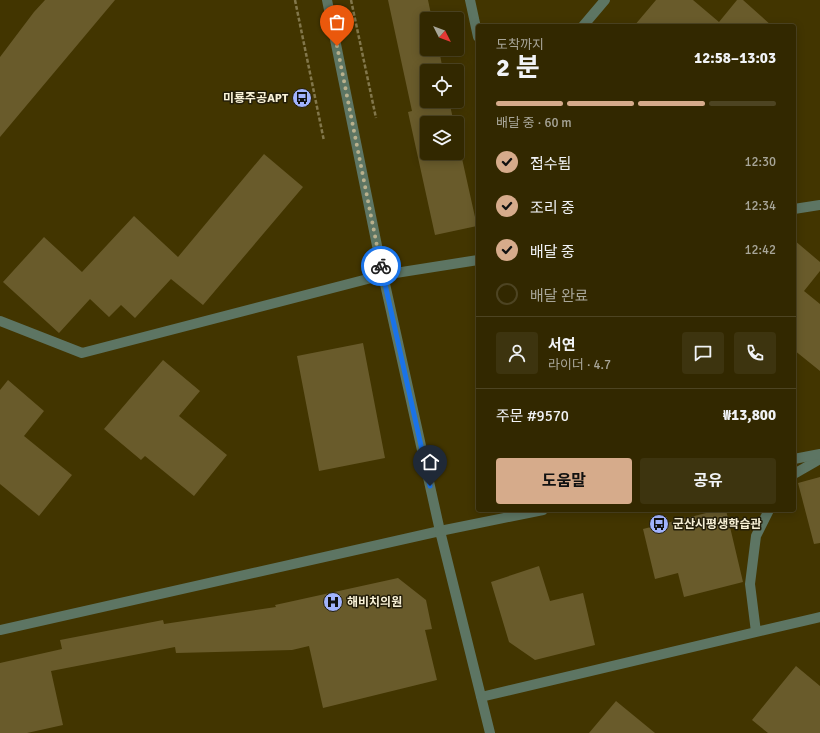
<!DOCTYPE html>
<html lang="ko">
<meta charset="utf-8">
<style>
body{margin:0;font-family:Signika,"Noto Sans KR",sans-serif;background:#3d340f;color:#f1f3f6;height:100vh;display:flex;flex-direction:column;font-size:15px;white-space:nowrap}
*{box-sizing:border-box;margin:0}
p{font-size:13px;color:#a8a699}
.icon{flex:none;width:22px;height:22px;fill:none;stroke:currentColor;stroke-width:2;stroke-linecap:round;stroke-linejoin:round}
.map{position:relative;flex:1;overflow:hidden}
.sheet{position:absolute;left:476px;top:24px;width:320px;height:488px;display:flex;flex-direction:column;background:#322800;border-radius:4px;box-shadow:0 2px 10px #0003,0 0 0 1px #4d4422}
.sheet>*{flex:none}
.needle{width:26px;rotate:132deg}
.tools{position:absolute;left:420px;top:12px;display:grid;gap:8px}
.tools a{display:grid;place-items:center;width:44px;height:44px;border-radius:4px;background:#322800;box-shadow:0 2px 10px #0003,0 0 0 1px #4d4422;font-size:20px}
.pin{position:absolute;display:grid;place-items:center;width:34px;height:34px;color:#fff;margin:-41px -17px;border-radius:50% 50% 50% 0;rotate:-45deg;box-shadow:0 0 4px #0007}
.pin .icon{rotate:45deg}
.courier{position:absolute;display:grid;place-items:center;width:40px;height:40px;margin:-20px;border:3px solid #1a73e8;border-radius:50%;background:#fff;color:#222;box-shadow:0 1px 5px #0007}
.head em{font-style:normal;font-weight:700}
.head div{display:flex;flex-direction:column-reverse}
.head{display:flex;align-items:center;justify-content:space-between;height:68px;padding:0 20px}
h1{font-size:26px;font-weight:700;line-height:30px}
.bar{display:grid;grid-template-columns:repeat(4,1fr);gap:6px 4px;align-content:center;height:48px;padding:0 20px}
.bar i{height:5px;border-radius:3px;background:#4d4422}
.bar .on{background:#d6ab8b}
.bar p{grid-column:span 4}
.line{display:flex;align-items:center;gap:10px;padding:0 20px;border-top:1px solid #4d4422}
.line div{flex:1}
.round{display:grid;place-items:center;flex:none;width:42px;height:42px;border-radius:4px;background:#3d340f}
ol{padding:0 20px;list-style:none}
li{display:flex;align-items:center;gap:12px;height:44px}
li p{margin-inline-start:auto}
li .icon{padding:4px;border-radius:50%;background:#d6ab8b;color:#111;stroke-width:4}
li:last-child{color:#a8a699}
li i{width:22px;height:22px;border:2px solid #4d4422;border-radius:50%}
.button{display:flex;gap:8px;margin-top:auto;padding:8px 20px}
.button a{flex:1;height:46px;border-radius:4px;background:#d6ab8b;color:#111;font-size:16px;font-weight:700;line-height:46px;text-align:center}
.button a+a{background:#3d340f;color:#f1f3f6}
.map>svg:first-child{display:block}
.building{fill:#695b2b}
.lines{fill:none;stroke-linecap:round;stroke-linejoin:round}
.path{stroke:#82774b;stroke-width:2.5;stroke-dasharray:4 2;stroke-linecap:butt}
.service{stroke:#5d7563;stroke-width:10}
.minor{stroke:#5d7563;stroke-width:10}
.tertiary{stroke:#5d7563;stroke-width:10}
.done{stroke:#b9b08c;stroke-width:4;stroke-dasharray:0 7.2}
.route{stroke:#1a73e8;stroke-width:5}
.labels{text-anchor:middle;stroke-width:3;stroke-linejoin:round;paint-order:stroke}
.poi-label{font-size:12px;font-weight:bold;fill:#f9f2d8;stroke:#231d09;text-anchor:start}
</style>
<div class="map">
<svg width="820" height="733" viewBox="0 0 820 733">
<rect width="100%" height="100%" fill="#423500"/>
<!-- building -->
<path class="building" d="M45,0H115L0,137V57L34,12Z
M388,0H428L432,19H427V49H439L443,71H427V101H449L454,123H427V153H457V136L477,226L435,235L408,112L412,111Z
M656,0H693L719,22L737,0H743L772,26H634Z
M264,154L303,187L203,305L171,279L135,318L121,305L109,317L90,299L59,333L3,282L44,237L82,272L134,216L178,257Z
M794,240L820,262V271L804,291L820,304V371L794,350Z
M363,343L385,458L319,471L297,356Z
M163,360L200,391L179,416L227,455L194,496L145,456L141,460L104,429Z
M8,380L44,411L24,436L72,475L39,516L0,484V390Z
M820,477V543L814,544L798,483Z
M718,510H726L743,582L684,597L678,573L655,579L643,529Z
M539,566L550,601L583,593L595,645L535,660L509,642L491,582Z
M398,578L426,600L432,629L425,630L437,680L323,708L309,646L292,650L176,653L175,647L51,671L63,725L27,733H0V663L62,649L60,640L163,620L164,624L276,607L275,605Z
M796,666L820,686V733H768L752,720Z
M616,701L655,733H589Z"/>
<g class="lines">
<!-- path -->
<path class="path" d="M295,0L324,141
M351,0L376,118"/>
<!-- service -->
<path class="service" d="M470,0L478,37
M583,26L605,0
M794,209L820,205
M383,275L478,260"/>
<!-- minor -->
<path class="minor" d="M327,0L383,275L440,531L490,733
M0,321L82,353L383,275
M794,474L820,459
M0,630L440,531
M756,632L750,584L756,536L769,510
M481,697L820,617"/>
<!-- tertiary -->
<path class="tertiary" d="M794,459L820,454
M440,531L543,510"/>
</g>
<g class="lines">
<!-- done -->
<path class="done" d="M337,46L381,266"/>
<!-- route -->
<path class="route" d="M381,266L430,486"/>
</g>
<!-- icons -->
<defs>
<symbol id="bus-disc" viewBox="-11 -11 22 22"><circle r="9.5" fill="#a1b3fd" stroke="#231d09"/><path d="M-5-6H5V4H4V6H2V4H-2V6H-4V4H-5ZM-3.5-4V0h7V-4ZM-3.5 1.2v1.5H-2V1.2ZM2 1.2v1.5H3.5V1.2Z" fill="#111"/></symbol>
<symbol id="hospital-disc" viewBox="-11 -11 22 22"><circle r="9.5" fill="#a1b3fd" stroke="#231d09"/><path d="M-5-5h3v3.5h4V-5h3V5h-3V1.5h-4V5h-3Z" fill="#111"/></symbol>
</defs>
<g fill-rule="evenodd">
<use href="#bus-disc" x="291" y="87" width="22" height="22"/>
<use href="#bus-disc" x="648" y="513" width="22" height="22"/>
<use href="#hospital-disc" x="322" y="591" width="22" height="22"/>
</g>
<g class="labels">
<!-- poi labels -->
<g class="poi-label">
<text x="288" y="102" text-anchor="end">미룡주공APT</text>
<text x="673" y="528">군산시평생학습관</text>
<text x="347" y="606">해비치의원</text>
</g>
</g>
</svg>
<div class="tools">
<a><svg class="needle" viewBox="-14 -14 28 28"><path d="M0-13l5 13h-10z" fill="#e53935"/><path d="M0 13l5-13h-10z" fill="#a8a699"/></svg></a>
<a><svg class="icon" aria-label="locate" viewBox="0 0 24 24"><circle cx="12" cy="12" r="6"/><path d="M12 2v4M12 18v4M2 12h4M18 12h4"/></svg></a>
<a><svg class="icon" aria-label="layers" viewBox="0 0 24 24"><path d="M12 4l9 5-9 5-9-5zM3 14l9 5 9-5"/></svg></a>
</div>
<div class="pin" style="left:337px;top:46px;background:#ea580c"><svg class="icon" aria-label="bag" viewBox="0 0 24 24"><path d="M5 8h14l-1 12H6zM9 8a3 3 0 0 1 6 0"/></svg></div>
<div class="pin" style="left:430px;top:486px;background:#1f2937"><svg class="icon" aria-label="home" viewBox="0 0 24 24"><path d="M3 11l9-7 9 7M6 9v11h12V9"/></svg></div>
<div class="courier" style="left:381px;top:266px"><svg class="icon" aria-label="bike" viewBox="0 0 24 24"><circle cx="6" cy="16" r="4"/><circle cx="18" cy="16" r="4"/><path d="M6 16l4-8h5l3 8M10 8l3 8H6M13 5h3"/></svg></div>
<section class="sheet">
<div class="head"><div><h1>2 분</h1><p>도착까지</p></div><em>12:58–13:03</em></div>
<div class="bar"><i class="on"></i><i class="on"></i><i class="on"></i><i></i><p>배달 중 · 60 m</p></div>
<ol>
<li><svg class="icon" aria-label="check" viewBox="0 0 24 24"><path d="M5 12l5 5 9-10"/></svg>접수됨<p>12:30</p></li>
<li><svg class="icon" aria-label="check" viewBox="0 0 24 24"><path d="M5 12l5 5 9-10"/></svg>조리 중<p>12:34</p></li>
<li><svg class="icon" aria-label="check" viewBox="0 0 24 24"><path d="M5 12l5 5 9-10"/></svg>배달 중<p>12:42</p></li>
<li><i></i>배달 완료</li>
</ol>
<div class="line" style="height:72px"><a class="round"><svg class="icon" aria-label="person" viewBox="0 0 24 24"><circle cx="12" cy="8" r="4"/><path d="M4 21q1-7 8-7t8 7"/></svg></a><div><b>서연</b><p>라이더 · 4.7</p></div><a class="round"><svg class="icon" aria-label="chat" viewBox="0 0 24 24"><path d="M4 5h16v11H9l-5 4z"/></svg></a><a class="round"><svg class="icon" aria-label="phone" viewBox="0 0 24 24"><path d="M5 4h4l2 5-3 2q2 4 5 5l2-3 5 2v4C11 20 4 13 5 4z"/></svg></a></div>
<div class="line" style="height:52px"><div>주문 #9570</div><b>₩13,800</b></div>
<div class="button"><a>도움말</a><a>공유</a></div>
</section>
</div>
